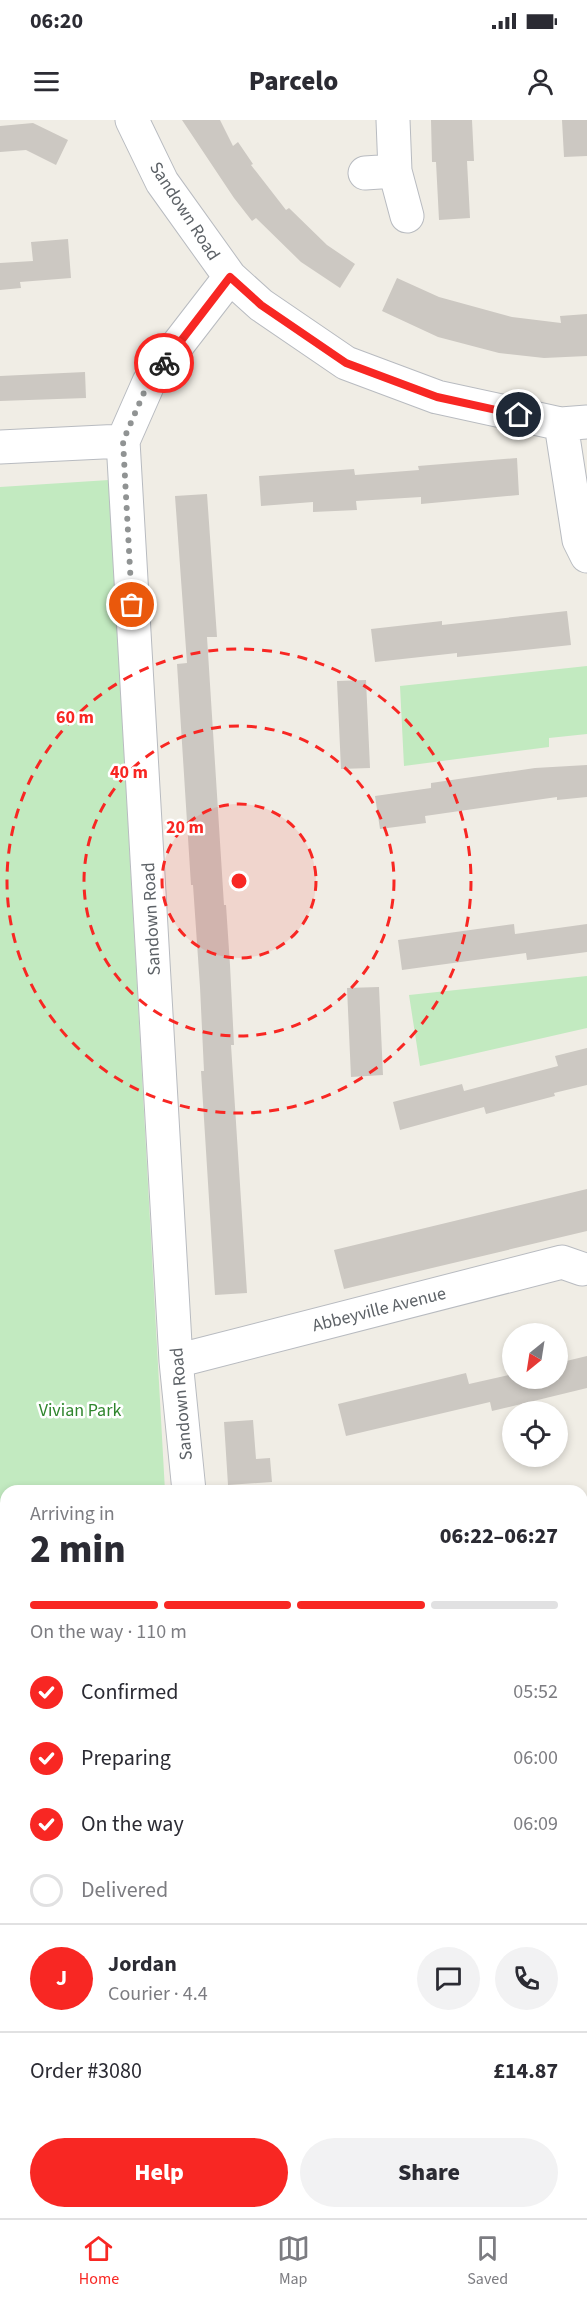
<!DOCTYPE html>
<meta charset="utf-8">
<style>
body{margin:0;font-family:"Source Sans 3",sans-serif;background:#f2f2f3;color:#2b2b33;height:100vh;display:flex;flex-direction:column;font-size:22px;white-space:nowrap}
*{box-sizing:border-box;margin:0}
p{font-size:20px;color:#7c7c81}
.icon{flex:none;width:33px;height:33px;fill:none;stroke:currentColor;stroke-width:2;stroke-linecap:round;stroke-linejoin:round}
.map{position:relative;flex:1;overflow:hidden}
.details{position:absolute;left:0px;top:1365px;width:588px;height:734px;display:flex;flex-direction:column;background:#fff;border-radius:18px 18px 0 0;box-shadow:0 3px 9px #0003}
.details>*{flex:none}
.needle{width:39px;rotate:210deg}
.controls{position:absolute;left:502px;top:1203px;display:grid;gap:12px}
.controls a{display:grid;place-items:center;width:66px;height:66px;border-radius:50%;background:#fff;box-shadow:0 3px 9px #0003;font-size:30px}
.pin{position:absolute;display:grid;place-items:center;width:51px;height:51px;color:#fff;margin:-26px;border:3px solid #fff;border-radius:50%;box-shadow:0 2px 6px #0007}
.courier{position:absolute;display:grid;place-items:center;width:60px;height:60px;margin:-30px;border:4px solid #f82723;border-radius:50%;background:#fff;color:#222;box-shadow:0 2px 8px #0007}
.headline em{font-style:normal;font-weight:800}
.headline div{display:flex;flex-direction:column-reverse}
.headline{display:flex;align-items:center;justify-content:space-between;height:102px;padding:0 30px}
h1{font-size:39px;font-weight:800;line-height:45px}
.bar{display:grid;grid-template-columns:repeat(4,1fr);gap:9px 6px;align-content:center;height:72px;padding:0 30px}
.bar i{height:8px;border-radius:4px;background:#e1e1e2}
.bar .selected{background:#f82723}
.bar p{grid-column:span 4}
.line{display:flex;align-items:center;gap:15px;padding:0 30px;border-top:2px solid #e1e1e2}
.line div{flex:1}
.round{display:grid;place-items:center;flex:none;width:63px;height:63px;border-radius:32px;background:#f2f2f3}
ol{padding:0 30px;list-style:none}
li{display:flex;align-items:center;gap:18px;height:66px}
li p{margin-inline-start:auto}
li .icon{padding:6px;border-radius:50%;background:#f82723;color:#fff;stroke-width:4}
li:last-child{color:#7c7c81}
li i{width:33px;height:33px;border:3px solid #e1e1e2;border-radius:50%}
.cta{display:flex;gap:12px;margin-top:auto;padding:12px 30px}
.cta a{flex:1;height:69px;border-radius:36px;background:#f82723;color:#fff;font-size:24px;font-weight:800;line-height:69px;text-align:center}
.cta a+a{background:#f2f2f3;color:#2b2b33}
.status{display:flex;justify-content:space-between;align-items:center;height:42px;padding:0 30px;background:#fff;direction:ltr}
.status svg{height:16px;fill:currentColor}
header{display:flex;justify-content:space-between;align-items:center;height:78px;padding:0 30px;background:#fff;font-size:27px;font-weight:800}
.menu{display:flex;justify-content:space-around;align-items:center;height:84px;border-top:2px solid #e1e1e2;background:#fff;font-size:16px;color:#7c7c81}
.menu a{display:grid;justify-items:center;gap:3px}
.menu .selected{color:#f82723}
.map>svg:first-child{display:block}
.green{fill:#c2eac0}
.building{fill:#ccc8c2}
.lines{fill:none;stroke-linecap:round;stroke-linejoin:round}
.minor-casing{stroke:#b8bbc0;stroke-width:35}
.minor{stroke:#fff;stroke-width:33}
.done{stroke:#909393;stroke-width:6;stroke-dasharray:0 10.8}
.route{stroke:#f82723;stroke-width:8}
.ring{fill:none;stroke:#f82723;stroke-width:3;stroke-dasharray:10 8}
.labels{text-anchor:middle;stroke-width:5;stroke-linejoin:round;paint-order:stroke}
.street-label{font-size:18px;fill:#5d6267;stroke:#fff}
.park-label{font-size:18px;fill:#2f852d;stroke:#fff}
.centre{fill:#f82723;stroke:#fff;stroke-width:3}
.ring-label{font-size:18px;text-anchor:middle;font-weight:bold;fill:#f82723;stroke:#fff;stroke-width:5;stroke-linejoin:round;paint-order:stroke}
</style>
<div class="status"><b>06:20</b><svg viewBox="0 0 49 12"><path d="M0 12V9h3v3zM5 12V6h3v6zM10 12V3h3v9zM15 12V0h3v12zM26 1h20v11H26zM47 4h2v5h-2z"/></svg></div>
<header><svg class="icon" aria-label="menu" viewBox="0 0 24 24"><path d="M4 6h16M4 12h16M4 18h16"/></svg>Parcelo<svg class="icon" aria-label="person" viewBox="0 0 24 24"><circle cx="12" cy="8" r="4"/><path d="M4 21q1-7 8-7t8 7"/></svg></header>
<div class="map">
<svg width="587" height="2098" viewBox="0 0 587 2098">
<rect width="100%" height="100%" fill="#f0ede5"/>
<!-- green -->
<path class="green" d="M109,360L165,1371H6V1425H0V367Z
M587,546V614L549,618V627L404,646L400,566Z
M587,856V908L420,946L409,875Z"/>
<!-- building -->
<path class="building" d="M182,0H220L233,26L238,22L253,44L251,45L286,90L289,88L327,125L355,144L340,168L301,142L256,98L252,101L234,78Z
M431,0H472L474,41H467L470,98L439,100L436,42H432Z
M562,0H587V36L564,37Z
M33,3L68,20L56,45L26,30L0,32V6Z
M68,119L71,158L20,162L21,168L0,170V143L33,141L31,122Z
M397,158L439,177L512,197L561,203L560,196L587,194V236L544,238L499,233L438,217L382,191Z
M85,252L86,278L0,281V256Z
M517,338L519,375L421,384V377L356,381L357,390L313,392V382L261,386L259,356L354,349L355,355L419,350L418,346Z
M207,374L217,517H207L224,785H226L230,845L234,925H231L247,1173L215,1175L201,951H204L200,867L193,765H191L177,544L187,543L175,376Z
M567,491L571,525L457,537V533L375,542L371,509L442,501V505Z
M366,560L370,648L341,649L337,561Z
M587,645V677L557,680V677L425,696L426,703L380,709L375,676L431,668V663L535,648Z
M514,804L515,814L587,804V832L527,840L526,833L402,850L398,820Z
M379,867L383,955L351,957L347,868Z
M587,928V965L554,973L555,976L486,994L484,987L400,1010L393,982L462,964L464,971L558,946L555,936Z
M587,1069V1111L344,1169L334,1130Z
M587,1236V1268L492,1291L490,1282L346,1316L338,1284L466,1253L469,1264L513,1254V1258H558V1243Z
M253,1300L256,1339L270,1338L272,1362L228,1365L224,1302Z"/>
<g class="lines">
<defs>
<path id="minor" d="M132,0L162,62L230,157L261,185L346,243L437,277L561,304L587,302
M393,0L395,51L407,96
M365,53L395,51
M561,304L579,420L587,436
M0,327L123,321
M176,1241L562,1142L582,1149
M189,1371L176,1241L123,321L149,262L230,157
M0,1438L6,1437
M0,1650H6
M0,1753H6
M582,1764L587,1763
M0,1905L6,1903
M492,2092L493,2098
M315,2098L335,2092"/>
</defs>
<!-- minor casing -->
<use href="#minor" class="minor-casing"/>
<!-- minor -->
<use href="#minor" class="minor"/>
</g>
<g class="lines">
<!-- done -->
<path class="done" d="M132,485L123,321L149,261L164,243"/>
<!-- route -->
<path class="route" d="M164,243L230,157L261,185L346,243L437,277L519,295"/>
</g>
<!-- distance rings -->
<circle cx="239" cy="761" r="77" fill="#f82723" fill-opacity=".12"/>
<g class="ring">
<circle cx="239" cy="761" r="77"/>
<circle cx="239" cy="761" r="155"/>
<circle cx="239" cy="761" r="232"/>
</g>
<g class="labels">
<!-- street labels -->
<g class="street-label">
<text transform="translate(185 91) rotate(57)" y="6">Sandown Road</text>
<text transform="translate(151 799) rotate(-93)" y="6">Sandown Road</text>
<text transform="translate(379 1189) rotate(-14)" y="6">Abbeyville Avenue</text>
<text transform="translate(181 1284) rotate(-95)" y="6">Sandown Road</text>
</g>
<!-- park labels -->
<g class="park-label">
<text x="80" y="1296">Vivian Park</text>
</g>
</g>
<circle cx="239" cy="761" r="9" class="centre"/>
<g class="ring-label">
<text x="75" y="603">60 m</text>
<text x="129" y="658">40 m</text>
<text x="185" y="713">20 m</text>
</g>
</svg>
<div class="controls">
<a><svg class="needle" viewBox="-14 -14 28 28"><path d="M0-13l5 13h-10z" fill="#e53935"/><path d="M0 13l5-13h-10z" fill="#7c7c81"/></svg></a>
<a><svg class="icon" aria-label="locate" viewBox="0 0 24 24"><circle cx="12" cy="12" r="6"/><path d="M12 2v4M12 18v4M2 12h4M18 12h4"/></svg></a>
</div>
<div class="pin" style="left:132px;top:485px;background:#ea580c"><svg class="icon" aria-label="bag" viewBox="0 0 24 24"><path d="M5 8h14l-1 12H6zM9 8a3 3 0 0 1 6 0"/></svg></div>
<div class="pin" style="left:519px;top:295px;background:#1f2937"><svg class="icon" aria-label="home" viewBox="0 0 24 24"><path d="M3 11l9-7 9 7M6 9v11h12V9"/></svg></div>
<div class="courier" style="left:164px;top:243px"><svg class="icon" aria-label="bike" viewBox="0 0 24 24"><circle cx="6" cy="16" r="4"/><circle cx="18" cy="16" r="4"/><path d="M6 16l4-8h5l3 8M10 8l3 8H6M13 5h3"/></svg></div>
<section class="details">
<div class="headline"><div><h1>2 min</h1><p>Arriving in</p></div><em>06:22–06:27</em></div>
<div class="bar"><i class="selected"></i><i class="selected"></i><i class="selected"></i><i></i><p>On the way · 110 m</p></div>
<ol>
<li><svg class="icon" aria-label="check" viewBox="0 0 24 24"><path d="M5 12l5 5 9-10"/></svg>Confirmed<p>05:52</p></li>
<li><svg class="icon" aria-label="check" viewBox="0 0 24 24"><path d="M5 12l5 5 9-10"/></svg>Preparing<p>06:00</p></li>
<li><svg class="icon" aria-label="check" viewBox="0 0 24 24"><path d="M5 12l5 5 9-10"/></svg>On the way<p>06:09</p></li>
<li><i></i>Delivered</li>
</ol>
<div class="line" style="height:108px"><b class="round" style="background:#f82723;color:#fff">J</b><div><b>Jordan</b><p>Courier · 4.4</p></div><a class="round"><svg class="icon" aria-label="chat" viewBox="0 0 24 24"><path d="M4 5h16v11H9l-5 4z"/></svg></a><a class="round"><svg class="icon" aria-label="phone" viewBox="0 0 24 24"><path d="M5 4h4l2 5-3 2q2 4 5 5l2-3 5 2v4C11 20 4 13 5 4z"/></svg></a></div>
<div class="line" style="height:78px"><div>Order #3080</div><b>£14.87</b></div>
<div class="cta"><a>Help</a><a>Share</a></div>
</section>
</div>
<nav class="menu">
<a class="selected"><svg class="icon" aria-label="home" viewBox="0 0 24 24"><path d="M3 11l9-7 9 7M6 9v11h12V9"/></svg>Home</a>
<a><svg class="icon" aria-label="map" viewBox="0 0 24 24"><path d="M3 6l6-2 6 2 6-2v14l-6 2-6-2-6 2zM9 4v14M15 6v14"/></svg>Map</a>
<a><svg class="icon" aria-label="saved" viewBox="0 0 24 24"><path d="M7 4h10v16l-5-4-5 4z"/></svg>Saved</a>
</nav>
